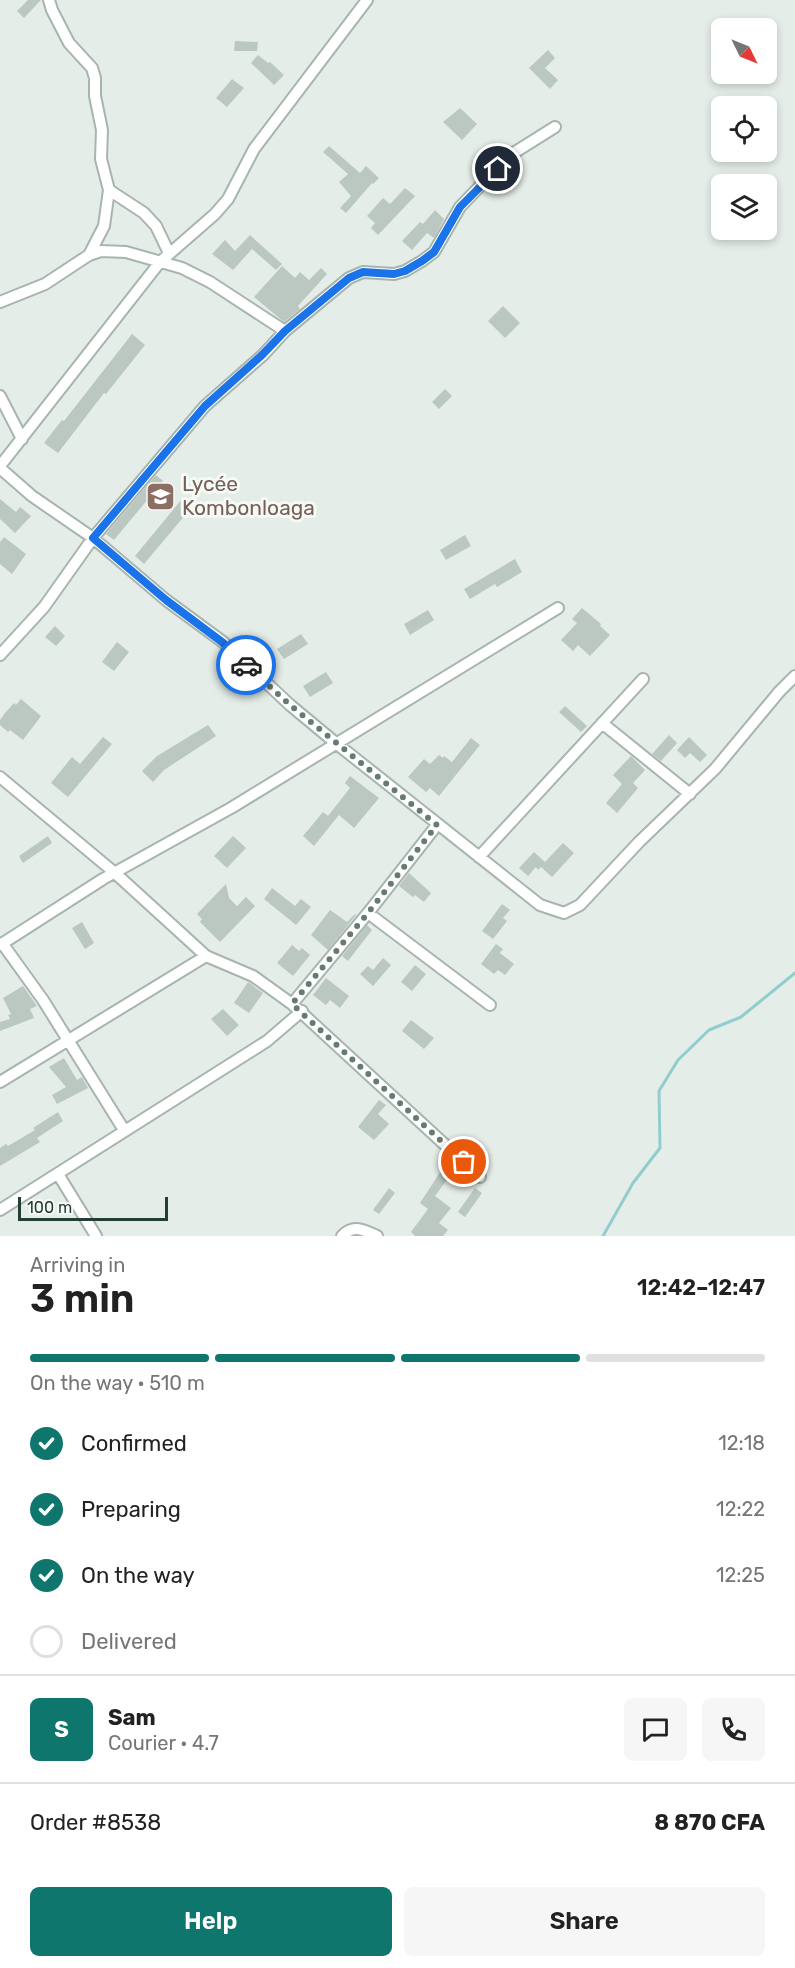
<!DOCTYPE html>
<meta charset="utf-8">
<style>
body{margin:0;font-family:Rubik,sans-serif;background:#f6f6f6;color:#222;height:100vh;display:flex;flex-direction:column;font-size:22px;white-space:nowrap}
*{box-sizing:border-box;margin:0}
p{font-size:20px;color:#767676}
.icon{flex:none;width:33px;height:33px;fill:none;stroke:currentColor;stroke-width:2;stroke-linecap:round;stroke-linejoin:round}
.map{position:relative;height:1236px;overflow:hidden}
.panel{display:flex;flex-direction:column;background:#fff;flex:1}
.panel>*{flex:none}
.needle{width:39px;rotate:133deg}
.controls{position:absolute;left:711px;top:18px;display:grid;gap:12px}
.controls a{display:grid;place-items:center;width:66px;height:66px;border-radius:9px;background:#fff;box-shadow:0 3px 9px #0003;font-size:30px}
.scale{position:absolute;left:18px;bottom:15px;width:150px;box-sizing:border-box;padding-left:6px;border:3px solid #253e34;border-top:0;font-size:16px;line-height:21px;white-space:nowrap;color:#253e34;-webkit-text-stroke:4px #f5faf7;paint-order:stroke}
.pin{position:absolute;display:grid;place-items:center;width:51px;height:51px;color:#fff;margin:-26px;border:3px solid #fff;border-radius:50%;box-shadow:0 2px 6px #0007}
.courier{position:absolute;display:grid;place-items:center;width:60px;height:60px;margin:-30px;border:4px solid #1a73e8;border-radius:50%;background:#fff;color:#222;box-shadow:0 2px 8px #0007}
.summary em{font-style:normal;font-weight:600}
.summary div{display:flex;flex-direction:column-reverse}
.summary{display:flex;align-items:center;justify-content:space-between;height:102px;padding:0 30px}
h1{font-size:39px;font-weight:600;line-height:45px}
.bar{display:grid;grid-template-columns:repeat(4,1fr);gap:9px 6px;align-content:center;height:72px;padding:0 30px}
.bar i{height:8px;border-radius:4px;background:#e0e0e0}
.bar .active{background:#0f766e}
.bar p{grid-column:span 4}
.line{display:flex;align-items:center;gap:15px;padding:0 30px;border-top:2px solid #e0e0e0}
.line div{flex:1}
.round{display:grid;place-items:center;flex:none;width:63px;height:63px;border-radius:9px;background:#f6f6f6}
ol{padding:0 30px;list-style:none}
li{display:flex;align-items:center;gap:18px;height:66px}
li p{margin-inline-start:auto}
li .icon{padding:6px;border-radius:50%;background:#0f766e;color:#fff;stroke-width:4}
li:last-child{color:#767676}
li i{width:33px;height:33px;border:3px solid #e0e0e0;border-radius:50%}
.cta{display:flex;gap:12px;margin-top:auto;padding:12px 30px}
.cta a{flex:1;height:69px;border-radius:9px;background:#0f766e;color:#fff;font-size:24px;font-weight:600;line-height:69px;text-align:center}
.cta a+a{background:#f6f6f6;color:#222}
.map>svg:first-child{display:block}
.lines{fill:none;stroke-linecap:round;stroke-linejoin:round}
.stream{stroke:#91cdce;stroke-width:3}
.building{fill:#bac8c1}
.minor-casing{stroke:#a8b5ae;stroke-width:14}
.minor{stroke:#fff;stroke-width:10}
.done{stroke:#687b73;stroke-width:6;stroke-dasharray:0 10.8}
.route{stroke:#1a73e8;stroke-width:8}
.labels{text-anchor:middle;stroke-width:6;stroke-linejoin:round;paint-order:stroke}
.education-label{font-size:21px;fill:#785e54;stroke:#f5faf7;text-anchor:start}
</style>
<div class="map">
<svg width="795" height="1236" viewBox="0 0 795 1236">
<rect width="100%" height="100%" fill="#e5ede8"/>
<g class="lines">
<!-- stream -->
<path class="stream" d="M603,1236L633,1183L660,1148L659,1091L678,1060L709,1030L741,1017L795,973"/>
</g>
<!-- building -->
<path class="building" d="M28,0H41L24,18L17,11Z
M235,41L258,42L257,51H234Z
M548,50L555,58L545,68L558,80L550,89L529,68Z
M258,55L268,63L270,62L284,75L274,85L251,63Z
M232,79L244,88L227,107L216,98Z
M460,108L477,124L462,140L443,122Z
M329,146L360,173L366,166L379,178L373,184L372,183L346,213L340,208L351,196L339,182L348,174L323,152Z
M405,188L415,196L378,235L371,228L375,223L367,216L383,198L390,204Z
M435,210L444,219L434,238L427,233L412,250L402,241L420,222L423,224Z
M250,235L282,264L276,270L252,249L233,270L212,254L225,240L235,251Z
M282,266L295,278L300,272L309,280L321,268L327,274L298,306L300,309L284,322L254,297Z
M503,306L520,323L505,338L488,321Z
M132,334L145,345L106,394L104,393L58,453L44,443L62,420L64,421Z
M445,389L452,396L439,409L432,402Z
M156,475L163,481L114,540L106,534Z
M0,499L16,512L20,507L31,516L15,533L0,519Z
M182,499L192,507L144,564L135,556Z
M465,535L471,546L446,560L440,550Z
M4,537L26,554L12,574L0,564V542Z
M515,559L522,572L497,587L495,584L470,599L464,589Z
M582,608L601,624L600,626L610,635L590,656L578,645L573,651L561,640L577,623L572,619Z
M428,610L434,620L410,635L404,624Z
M55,626L65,636L56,646L45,637Z
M301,634L308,644L284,659L277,649Z
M117,642L129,652L114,671L102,662Z
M326,672L333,683L310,697L303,686Z
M21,699L41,716L23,740L10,730L8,732L0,725V720L5,713L14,703L16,705Z
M565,706L587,726L581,732L559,712Z
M208,725L216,736L164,770L153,782L142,771L157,756Z
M669,735L677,743L661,761L652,754Z
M103,737L112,744L68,797L51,783L72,757L80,764Z
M689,737L707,755L700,762L690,753L685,758L677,750Z
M471,738L480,745L439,796L430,788L426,792L408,777L424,759L430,764L439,755L443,758L444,756L452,762Z
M631,756L645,770L633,783L638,788L617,813L606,803L622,784L613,775Z
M350,776L379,798L354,828L339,815L314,846L303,836L323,812L328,816L350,788L345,783Z
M48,836L52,843L23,863L19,856Z
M233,836L246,848L227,868L214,856Z
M563,843L574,853L552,877L541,867L538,870L536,867L528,876L519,868L534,852L545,862Z
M409,873L431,893L424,902L415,895L413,897L399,886Z
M226,884L229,898L237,906L246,897L255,906L220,942L200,922L202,919L197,914Z
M272,888L295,906L301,899L311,907L296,925L264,899Z
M502,904L510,910L503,918L507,921L493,939L482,931Z
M330,910L347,922L355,914L356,915L328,950L311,935Z
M82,922L94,943L85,949L72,928Z
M367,925L372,930L348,961L342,956Z
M496,944L503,949L500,953L514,964L505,975L498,970L494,974L481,964Z
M292,945L299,951L302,948L310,955L293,976L277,963Z
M383,958L391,965L373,986L360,974L368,966L373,970Z
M415,965L426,974L412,991L401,982Z
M326,978L349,996L340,1008L330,1000L326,1005L313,995Z
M248,982L263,993L249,1013L234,1003Z
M23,986L37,1006L30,1009L34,1018L0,1031V1022L10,1019L8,1015L11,1014L3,998Z
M223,1009L239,1025L227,1036L211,1019Z
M411,1020L434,1038L424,1049L402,1031Z
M64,1058L77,1080L82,1077L88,1088L57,1104L52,1095L66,1087L49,1067Z
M379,1100L386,1105L378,1114L389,1124L374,1140L358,1127Z
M58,1112L63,1121L37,1138L40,1142L0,1166V1148L6,1144L8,1146L35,1130L33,1128Z
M446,1163L455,1169L435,1196L451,1208L439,1223L448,1230L443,1236H415L411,1232L428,1209L420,1203Z
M389,1188L395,1193L379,1214L373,1210Z
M475,1188L482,1193L465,1217L458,1212Z"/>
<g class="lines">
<defs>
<path id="minor" d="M49,0L52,10L69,43L92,68L95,78V96L102,130L101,159L109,190L104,226L89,255
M109,190L144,213L156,226L169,253
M0,302L45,284L89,255L101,251L126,252L182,268L210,282L285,331
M0,396L22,439
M0,466L160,262L215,214L228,199L254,149L367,0
M0,468L32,496L93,538L166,600L223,642L290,705L337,744L540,905L564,913L580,905L639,842L715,769L779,692L795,676
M0,655L44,607L93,538L205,406L263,355L285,331L349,278L363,272L394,274L405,271L422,261L434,252L460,207L483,183L512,154L555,127
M602,723L690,794
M0,777L115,873L206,956L253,976L292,1004L480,1177
M479,857L643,679
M368,913L490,1005
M2,943L43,1000L124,1130
M0,945L103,879L231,808L558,608
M292,1004L368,913L437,825
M0,1082L206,956
M58,1174L96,1236
M0,1210L267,1041L302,1011
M342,1236C354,1224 363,1230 377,1236"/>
</defs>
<!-- minor casing -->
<use href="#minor" class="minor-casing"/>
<!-- minor -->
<use href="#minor" class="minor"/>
</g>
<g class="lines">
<!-- done -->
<path class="done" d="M246,665L290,705L437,825L368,913L292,1004L464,1162"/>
<!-- route -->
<path class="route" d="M246,665L222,642L166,600L93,538L205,406L262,355L285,331L349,278L363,272L394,274L405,271L422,261L434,252L460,207L498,169"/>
</g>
<!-- icons -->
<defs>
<symbol id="school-square" viewBox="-11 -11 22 22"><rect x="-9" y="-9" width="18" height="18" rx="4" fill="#8d6e63" stroke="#f5faf7"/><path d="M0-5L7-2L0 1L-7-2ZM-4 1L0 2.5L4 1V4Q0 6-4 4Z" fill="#fff"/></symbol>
</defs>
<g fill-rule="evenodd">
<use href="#school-square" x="144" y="480" width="33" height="33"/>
</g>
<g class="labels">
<!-- education labels -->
<g class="education-label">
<text x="182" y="491">Lycée<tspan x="182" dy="24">Kombonloaga</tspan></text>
</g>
</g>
</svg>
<div class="controls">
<a><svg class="needle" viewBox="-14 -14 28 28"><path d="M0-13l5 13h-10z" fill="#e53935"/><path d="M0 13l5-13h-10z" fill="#767676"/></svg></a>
<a><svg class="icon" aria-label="locate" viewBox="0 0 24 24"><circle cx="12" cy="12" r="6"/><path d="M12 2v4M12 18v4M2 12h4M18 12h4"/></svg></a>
<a><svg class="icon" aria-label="layers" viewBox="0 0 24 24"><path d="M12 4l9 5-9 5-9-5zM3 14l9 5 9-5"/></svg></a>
</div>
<div class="scale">100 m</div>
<div class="pin" style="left:464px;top:1162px;background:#ea580c"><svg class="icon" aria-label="bag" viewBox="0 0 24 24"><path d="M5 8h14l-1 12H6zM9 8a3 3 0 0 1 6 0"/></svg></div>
<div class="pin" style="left:498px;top:169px;background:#1f2937"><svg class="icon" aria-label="home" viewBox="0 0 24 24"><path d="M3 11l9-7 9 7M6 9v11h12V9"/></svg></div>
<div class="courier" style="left:246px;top:665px"><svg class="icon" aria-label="car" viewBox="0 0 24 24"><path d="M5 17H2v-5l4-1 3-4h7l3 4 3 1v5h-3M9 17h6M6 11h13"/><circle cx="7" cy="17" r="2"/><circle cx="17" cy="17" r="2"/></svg></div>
</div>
<section class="panel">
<div class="summary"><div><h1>3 min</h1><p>Arriving in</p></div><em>12:42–12:47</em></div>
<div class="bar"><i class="active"></i><i class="active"></i><i class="active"></i><i></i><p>On the way · 510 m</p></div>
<ol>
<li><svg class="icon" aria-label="check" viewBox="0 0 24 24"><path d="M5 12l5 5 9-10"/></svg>Confirmed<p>12:18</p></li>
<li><svg class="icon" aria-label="check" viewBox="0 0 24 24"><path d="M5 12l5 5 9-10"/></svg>Preparing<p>12:22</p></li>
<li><svg class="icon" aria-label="check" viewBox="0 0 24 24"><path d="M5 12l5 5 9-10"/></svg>On the way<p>12:25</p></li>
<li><i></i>Delivered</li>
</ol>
<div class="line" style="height:108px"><b class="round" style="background:#0f766e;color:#fff">S</b><div><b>Sam</b><p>Courier · 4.7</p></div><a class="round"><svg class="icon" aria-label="chat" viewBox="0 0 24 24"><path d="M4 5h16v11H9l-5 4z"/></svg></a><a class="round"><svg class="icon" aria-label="phone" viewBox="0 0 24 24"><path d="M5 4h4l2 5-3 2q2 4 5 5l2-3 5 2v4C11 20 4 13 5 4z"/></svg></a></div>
<div class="line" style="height:78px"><div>Order #8538</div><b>8 870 CFA</b></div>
<div class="cta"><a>Help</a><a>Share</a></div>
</section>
